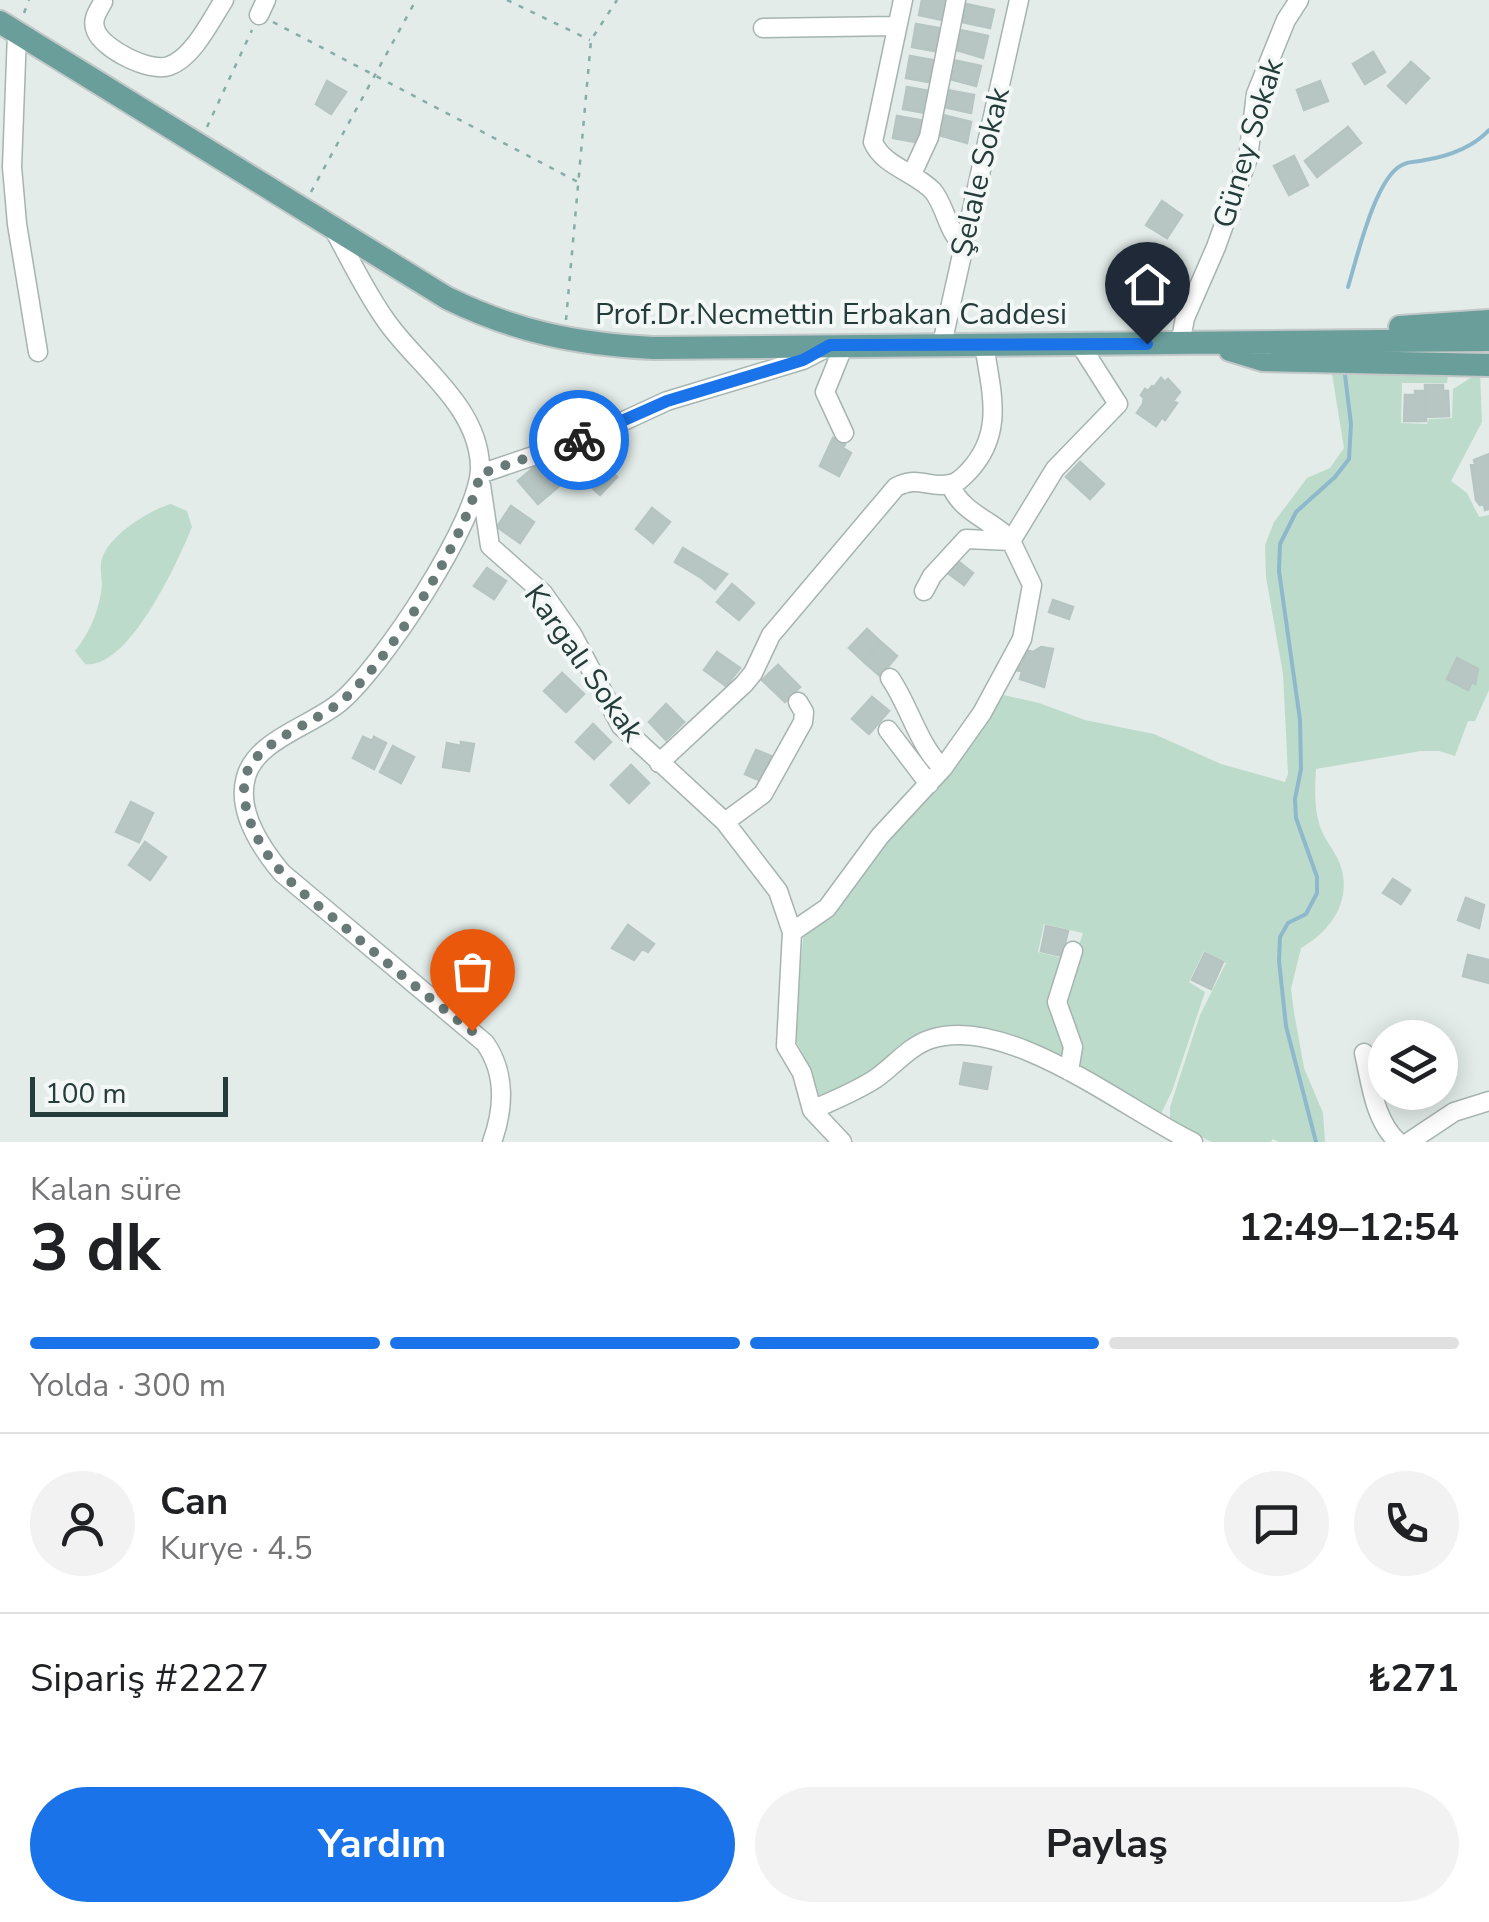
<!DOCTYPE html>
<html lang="tr">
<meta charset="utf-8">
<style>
body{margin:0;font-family:"Nunito Sans",sans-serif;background:#f2f2f2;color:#202124;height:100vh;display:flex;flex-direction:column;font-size:38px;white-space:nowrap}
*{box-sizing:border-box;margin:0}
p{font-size:32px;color:#757577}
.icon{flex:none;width:55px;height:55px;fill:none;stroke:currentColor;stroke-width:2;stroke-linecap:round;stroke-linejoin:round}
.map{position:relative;height:1142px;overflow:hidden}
.sheet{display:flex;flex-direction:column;background:#fff;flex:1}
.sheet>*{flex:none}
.tools{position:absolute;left:1368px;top:1020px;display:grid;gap:20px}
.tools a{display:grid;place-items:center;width:90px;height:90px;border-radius:50%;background:#fff;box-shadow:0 5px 25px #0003;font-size:50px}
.scale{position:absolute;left:30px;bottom:25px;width:198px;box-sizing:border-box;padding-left:10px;border:5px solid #243c3a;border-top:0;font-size:28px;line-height:35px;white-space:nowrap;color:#243c3a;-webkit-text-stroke:8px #f3f8f7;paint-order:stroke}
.pin{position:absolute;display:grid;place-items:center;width:85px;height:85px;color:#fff;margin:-102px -42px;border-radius:50% 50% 50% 0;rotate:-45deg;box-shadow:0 0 10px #0007}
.pin .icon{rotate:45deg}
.courier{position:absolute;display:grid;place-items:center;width:100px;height:100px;margin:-50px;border:8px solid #1a73e8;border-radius:50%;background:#fff;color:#222;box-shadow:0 2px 12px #0007}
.headline em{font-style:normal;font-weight:700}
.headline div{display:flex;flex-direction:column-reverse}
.headline{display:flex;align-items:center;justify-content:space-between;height:170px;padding:0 30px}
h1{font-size:65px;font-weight:700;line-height:75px}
.bar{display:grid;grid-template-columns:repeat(4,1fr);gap:15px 10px;align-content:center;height:120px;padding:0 30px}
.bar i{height:12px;border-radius:8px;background:#e0e0e0}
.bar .selected{background:#1a73e8}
.bar p{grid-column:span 4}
.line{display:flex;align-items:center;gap:25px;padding:0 30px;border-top:2px solid #e0e0e0}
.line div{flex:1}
.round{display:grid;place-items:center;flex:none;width:105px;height:105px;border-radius:52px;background:#f2f2f2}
.button{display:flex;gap:20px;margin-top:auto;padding:20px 30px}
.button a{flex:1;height:115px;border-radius:60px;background:#1a73e8;color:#fff;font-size:40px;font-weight:700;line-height:115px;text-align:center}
.button a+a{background:#f2f2f2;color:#202124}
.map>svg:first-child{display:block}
.green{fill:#bddbcb}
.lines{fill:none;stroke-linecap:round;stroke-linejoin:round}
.stream{stroke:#8eb9cd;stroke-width:4}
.building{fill:#b8c6c3;stroke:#b6c5c1;stroke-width:2.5}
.minor-casing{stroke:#a6b4b1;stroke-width:21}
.major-casing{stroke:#c2c8c8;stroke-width:26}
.path{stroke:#85ada8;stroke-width:2.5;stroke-dasharray:5 8;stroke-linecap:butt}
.minor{stroke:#fff;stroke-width:18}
.major{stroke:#6a9e9a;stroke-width:22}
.done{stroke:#677a77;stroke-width:10;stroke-dasharray:0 18}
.route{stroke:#1a73e8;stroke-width:12}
.labels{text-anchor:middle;stroke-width:8;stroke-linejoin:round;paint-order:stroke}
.street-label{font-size:30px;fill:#243c3a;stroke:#f3f8f7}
</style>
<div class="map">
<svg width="1489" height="1142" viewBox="0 0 1489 1142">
<rect width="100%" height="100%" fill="#e3ece9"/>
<!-- green -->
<path class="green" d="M1449,366L1447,383H1402L1401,423L1427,424L1429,419L1452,418L1453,389L1480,372L1482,422L1451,481L1467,493L1479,517L1489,515V690L1475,721H1468L1455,756L1439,751H1421L1316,769C1315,787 1314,805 1319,823C1323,839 1335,850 1340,864C1353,900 1331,931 1301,948L1291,989L1294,1012L1304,1068L1323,1113L1325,1142H1279L1273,1139L1271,1142H1212L1170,1122V1107L1200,1015L1226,963L1204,951L1189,982L1205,992L1172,1091L1159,1118L1075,1066L1074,1042L1060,1001L1083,933L1044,924L1038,952L1062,958C1061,973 1050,993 1053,1007C1058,1026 1076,1040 1067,1061C1029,1046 984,1021 941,1028C899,1035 862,1107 815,1095L813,1074L793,1035L803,938L809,929L837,910L873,852L953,764L999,694L1039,703L1085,720L1154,734L1221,764L1285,782L1288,774L1283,674L1266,577L1265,545L1274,522L1307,478L1330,468L1344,448L1332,374C1371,376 1409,367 1449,366Z
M171,504L187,511L192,527C178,561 129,670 85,664L75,651C90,632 99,611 102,586C102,579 100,570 101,563C104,538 149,510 171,504Z"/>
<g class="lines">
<!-- stream -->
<path class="stream" d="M1348,287C1357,258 1375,178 1402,165C1408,161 1418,162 1425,160C1448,156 1473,147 1489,130
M1316,1142L1286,1026L1279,961L1280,937L1288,923L1306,914L1317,893V877L1296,818L1295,799L1301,769L1300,720L1279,571L1280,544L1296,512L1335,477L1349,459L1351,424L1345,375"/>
</g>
<!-- building -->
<path class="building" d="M922,0H951L947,21L919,15Z
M966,4L994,10L990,28L962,22Z
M916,24L944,29L940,52L912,47Z
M960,30L988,36L983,58L956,50Z
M1373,52L1385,72L1365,84L1353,64Z
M910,56L938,61L934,83L906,78Z
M953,60L981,66L976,86L950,79Z
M1411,62L1429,78L1406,103L1388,86Z
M327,81L346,92L331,114L316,104Z
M1320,81L1328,101L1304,110L1297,90Z
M907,87L935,92L931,114L903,109Z
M947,90L974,95L971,113L944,107Z
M943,115L971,122L967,143L939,135Z
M897,116L925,121L921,143L893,138Z
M1348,127L1361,143L1317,177L1305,161Z
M1294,156L1308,185L1289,195L1274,166Z
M1162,201L1182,215L1167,238L1146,225Z
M1161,378L1165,382L1168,379L1180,392L1173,401L1177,403L1165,420L1162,417L1156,426L1137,413L1143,404L1144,398L1141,395L1145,389L1148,391L1152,386L1154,387Z
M1425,385H1443V391H1448L1449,416L1426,417Z
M1415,391H1426V421H1404L1405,395H1415Z
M833,438L845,444L843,448L851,453L839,476L820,466Z
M1489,454V509L1485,510L1484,504L1480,505L1476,500L1471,465L1475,464L1474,460Z
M594,456L617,477L600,495L578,475Z
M1080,462L1104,484L1090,499L1066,477Z
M539,463L559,486L538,504L518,481Z
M511,506L534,522L520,543L497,527Z
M652,508L670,522L653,543L636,529Z
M683,548L708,563L700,577L675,562Z
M954,558L973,573L964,585L945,571Z
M708,563L727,574L715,589L700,577Z
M487,568L506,581L494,599L474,586Z
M732,584L754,603L739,620L717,602Z
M1053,600L1073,607L1069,619L1049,612Z
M867,629L881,642L864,662L849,648Z
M881,642L897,656L880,676L864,662Z
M1041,647L1053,649L1044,687L1020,679L1022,671L1014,670L1015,663L1023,664L1025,650L1033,652Z
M717,652L740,668L726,686L704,670Z
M1457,658L1478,669L1475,684L1472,682L1468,690L1447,679Z
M778,665L800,687L785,702L762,680Z
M562,673L584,694L566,712L544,691Z
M872,697L889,711L869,734L852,719Z
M666,704L684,722L666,740L649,722Z
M593,724L611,742L594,759L576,742Z
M363,737L372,741L374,737L386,743L374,769L353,758Z
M461,742L474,744L469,771L443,767L447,743L461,746Z
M393,746L414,757L401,783L380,772Z
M756,750L776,758L766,783L745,774Z
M631,765L649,783L629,803L611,785Z
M131,802L153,813L139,842L116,832Z
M145,842L166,857L150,880L129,865Z
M1393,879L1410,890L1401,904L1383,893Z
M1466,898L1484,905L1479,928L1458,920Z
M628,925L654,944L648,952L642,949L634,960L612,948Z
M1046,926L1068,931L1062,956L1041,951Z
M1205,953L1223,962L1211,989L1192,980Z
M1468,955L1489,960V983L1463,976Z
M964,1063L991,1067L987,1089L960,1084Z"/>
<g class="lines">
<defs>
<path id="minor" d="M903,0L873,142C883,166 915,172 933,191C946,207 948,234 964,245
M103,2C98,11 91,20 96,31C103,49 150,73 169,66C193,58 211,20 224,0
M259,15L266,0
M763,28L897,26
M17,33L12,167L17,224L38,352
M912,174L929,137L956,0
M334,230C351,261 366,293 387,322C419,367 478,406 480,466C482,517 380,670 339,703C311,726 256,740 246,777C236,811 262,849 282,873L485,1043C506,1073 504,1109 492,1142
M942,344L1019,0
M1180,344L1185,318L1216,247L1248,158L1256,94L1286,20L1299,0
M844,433L825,392L844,345
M480,474L589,437L667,401L803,360L826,348
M950,484C962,514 991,519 1011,540
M481,485L490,546L543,593L572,634L621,726L725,822L778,891L792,932
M924,591L932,576L966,539L1011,541
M890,678C909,705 920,749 943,768
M888,730L929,784
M659,763L744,684L753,673L771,635L896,487C919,475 929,489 950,484C958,483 963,477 969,471C1005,432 991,392 984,344
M725,822L763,794L803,722L804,712L798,702
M1364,1053C1371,1083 1374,1120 1398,1142
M1069,1071L1073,1047L1057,1002L1073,951
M812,1110C834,1100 855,1092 875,1079C894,1066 909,1046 931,1039C1008,1014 1126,1110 1193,1142
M842,1142L812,1110L802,1073L786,1046L792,932L827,908L880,836L943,768L982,713L1022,639L1032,585L1011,541L1055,469L1118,404L1081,346
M1409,1142L1454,1112L1489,1101"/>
<path id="major" d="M0,22L447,298C517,332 576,344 653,348L1489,340
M1400,327L1489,321
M1230,350L1263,360L1489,365"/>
</defs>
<!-- minor casing -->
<use href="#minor" class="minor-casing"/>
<!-- major casing -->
<use href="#major" class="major-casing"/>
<!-- path -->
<path class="path" d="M507,0L590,40
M24,13L29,0
M273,22L578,182
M207,127L252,30
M311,192L416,0
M566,320L591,40L617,0"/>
<!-- minor -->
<use href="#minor" class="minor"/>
<!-- major -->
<use href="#major" class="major"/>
</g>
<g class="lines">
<!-- done -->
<path class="done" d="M472,1031C429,998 389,965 348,930C321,907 291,887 270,858C254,837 237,799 247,772C260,740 316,723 343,700C391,658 467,537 480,474L579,440"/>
<!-- route -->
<path class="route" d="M579,440L667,401L803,360L830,345L1147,344"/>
</g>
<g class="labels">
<!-- street labels -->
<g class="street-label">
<text transform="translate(1248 143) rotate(-73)" y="10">Güney Sokak</text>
<text transform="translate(980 172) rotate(-77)" y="10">Şelale Sokak</text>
<text x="831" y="324">Prof.Dr.Necmettin Erbakan Caddesi</text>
<text transform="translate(584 663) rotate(55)" y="10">Kargalı Sokak</text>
</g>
</g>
</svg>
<div class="tools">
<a><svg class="icon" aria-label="layers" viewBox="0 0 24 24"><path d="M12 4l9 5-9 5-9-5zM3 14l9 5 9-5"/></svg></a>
</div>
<div class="scale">100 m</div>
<div class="pin" style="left:472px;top:1031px;background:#ea580c"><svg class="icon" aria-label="bag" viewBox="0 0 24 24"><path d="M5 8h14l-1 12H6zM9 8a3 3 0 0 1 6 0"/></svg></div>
<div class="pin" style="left:1147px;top:344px;background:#1f2937"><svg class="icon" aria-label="home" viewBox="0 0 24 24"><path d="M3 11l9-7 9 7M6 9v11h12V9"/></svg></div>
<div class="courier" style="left:579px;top:440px"><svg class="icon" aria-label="bike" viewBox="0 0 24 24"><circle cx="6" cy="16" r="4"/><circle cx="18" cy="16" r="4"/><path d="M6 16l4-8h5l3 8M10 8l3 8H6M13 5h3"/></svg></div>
</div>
<section class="sheet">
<div class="headline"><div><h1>3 dk</h1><p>Kalan süre</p></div><em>12:49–12:54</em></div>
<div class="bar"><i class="selected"></i><i class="selected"></i><i class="selected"></i><i></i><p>Yolda · 300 m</p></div>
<div class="line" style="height:180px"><a class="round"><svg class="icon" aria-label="person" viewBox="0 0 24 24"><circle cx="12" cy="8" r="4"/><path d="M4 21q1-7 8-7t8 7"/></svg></a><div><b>Can</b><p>Kurye · 4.5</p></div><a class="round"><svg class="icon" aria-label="chat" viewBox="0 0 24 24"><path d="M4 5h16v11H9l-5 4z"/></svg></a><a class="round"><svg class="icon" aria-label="phone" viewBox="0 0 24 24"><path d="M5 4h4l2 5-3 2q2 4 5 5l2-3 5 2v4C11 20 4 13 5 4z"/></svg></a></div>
<div class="line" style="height:130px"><div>Sipariş #2227</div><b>₺271</b></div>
<div class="button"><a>Yardım</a><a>Paylaş</a></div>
</section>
